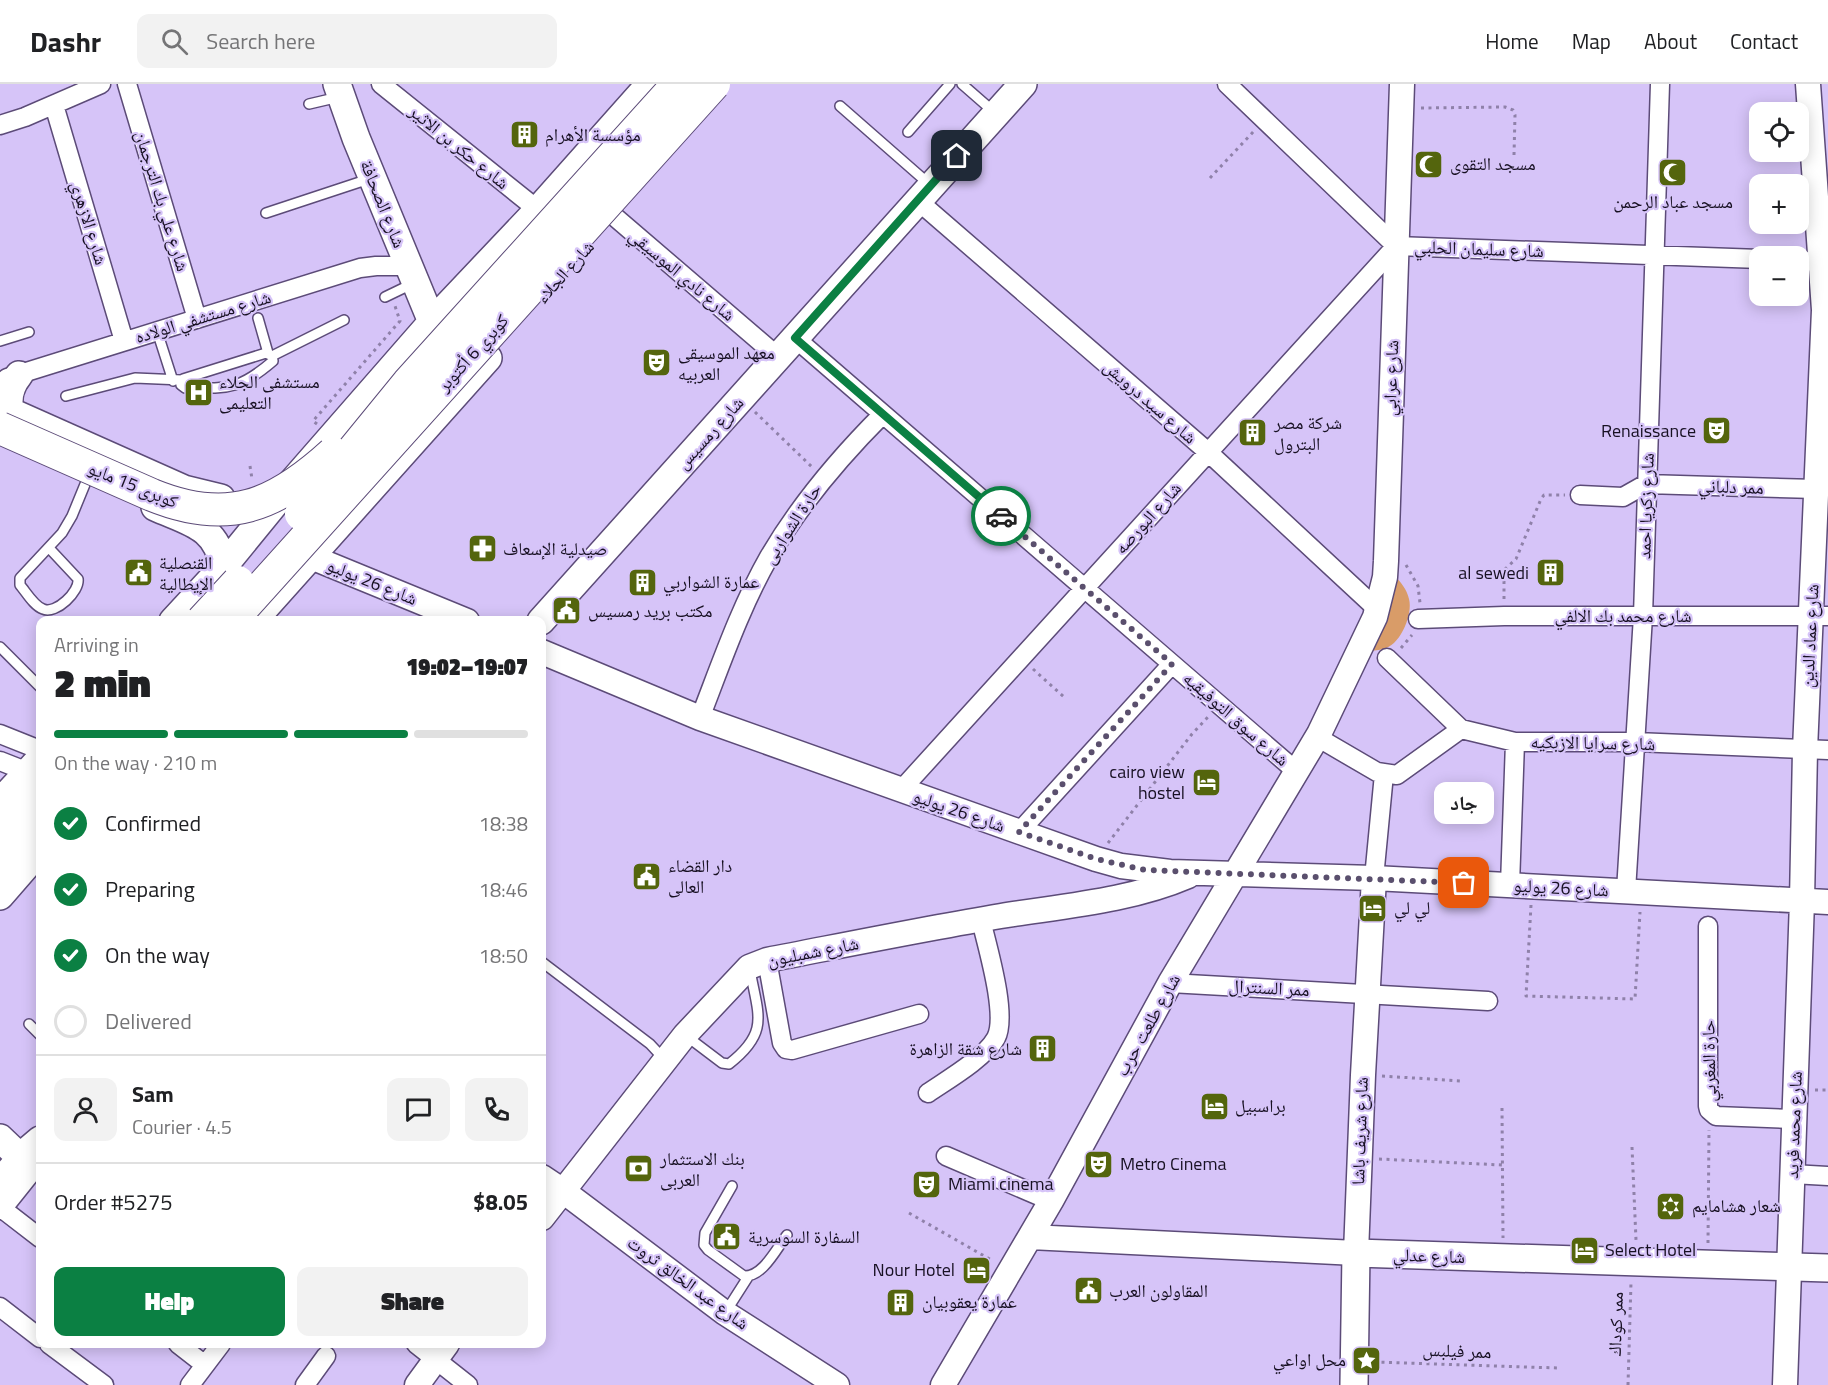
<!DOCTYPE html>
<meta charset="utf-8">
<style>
body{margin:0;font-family:"Titillium Web","Noto Naskh Arabic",sans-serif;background:#f2f2f2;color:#202124;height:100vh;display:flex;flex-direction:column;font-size:22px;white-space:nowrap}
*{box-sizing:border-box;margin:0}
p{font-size:20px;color:#757577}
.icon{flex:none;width:33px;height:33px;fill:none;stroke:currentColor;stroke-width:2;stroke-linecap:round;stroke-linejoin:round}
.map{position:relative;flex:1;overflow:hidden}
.drawer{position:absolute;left:36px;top:532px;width:510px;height:732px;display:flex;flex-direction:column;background:#fff;border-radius:12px;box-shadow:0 3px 15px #0003}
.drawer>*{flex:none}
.controls{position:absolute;left:1749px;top:18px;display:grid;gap:12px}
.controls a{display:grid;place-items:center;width:60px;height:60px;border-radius:12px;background:#fff;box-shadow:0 3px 15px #0003;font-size:30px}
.pin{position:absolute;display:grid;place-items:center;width:51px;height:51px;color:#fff;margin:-26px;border-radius:12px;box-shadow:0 3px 9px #0006}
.courier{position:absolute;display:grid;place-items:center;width:60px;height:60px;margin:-30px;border:4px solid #0b8043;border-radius:50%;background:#fff;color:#222;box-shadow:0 2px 8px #0007}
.bubble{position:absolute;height:42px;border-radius:12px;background:#fff;box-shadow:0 3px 15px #0003;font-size:20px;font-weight:800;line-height:42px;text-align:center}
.overview em{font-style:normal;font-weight:800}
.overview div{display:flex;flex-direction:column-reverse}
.overview{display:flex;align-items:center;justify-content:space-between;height:102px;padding:0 18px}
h1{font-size:39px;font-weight:800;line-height:45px}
.bar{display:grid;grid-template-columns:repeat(4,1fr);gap:9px 6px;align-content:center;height:72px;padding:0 18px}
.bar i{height:8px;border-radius:4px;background:#e0e0e0}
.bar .current{background:#0b8043}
.bar p{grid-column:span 4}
.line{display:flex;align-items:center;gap:15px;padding:0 18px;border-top:2px solid #e0e0e0}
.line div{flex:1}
.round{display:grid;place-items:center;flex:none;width:63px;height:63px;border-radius:12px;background:#f2f2f2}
ol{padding:0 18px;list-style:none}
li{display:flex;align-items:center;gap:18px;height:66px}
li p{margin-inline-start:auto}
li .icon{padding:6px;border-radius:50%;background:#0b8043;color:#fff;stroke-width:4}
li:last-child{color:#757577}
li i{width:33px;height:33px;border:3px solid #e0e0e0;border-radius:50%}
.action{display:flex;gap:12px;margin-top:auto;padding:12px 18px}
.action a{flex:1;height:69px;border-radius:12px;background:#0b8043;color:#fff;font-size:24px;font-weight:800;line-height:69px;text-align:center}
.action a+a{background:#f2f2f2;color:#202124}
header{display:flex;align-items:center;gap:36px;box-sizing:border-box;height:84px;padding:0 30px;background:#fff;border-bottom:2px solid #e0e0e0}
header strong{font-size:28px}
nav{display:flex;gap:33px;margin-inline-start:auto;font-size:21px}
.search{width:420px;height:54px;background:#f2f2f2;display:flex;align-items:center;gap:15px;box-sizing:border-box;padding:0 21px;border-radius:12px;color:#757577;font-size:22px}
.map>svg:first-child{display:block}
.green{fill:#d99c68}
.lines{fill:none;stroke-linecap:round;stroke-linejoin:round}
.lane-casing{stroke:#5c4b78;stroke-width:12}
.street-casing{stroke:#5c4b78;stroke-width:21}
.secondary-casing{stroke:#5c4b78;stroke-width:27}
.primary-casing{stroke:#5c4b78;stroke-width:30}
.highway-casing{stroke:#5c4b78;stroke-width:34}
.path{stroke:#8f81a9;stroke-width:3;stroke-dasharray:3 4.5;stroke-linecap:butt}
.lane{stroke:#fff;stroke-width:9}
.street{stroke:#fff;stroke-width:18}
.secondary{stroke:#fff;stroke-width:24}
.primary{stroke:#fff;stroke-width:27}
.highway{stroke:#fff;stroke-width:32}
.highway-bridge-casing{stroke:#5c4b78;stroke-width:34;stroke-linecap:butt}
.highway-bridge{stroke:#fff;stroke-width:32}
.done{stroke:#5a4f6d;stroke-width:6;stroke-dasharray:0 10.8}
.route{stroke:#0b8043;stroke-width:8}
.labels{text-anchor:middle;stroke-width:4.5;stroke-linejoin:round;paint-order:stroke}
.poi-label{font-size:18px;fill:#171022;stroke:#d6c4f8;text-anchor:start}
.street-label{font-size:18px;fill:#171022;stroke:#d6c4f8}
</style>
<header>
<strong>Dashr</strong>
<div class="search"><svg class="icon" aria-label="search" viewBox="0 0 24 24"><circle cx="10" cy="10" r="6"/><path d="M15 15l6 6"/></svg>Search here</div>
<nav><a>Home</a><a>Map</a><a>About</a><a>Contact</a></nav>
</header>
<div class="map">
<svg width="1828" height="1301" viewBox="0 0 1828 1301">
<rect width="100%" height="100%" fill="#d6c4f8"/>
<!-- green -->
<path class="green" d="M1394,490C1400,498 1407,505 1409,515C1413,530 1401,559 1386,564C1381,566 1376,566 1371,567Z"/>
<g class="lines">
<defs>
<path id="lane" d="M962,0L994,28
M309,20L339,13
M840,22L929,100
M908,48L950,0
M266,129L369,95
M385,213L414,199
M258,234L268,269
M157,247L173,297
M0,257L29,248
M266,269L272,272L273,277C238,307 228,304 185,304L181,301L183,295Z
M272,272L344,236
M66,312L135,294L182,296
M49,464L78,495C80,507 56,531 43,525C34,522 26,508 20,501V494L62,449L72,432L88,393
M0,563L40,603
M542,878L650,960L664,975
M29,940L40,951
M685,951L722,979L729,980C770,948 758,931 750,886
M732,1102L705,1149L704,1161L708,1166L744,1192C763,1193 776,1165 787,1151
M725,1229L748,1193"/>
<path id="street" d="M127,0L197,235
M381,0L538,126
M1227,0L1396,162L1760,175
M54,21L124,257
M0,41L25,33L101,0
M917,116L1208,368L1377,525
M615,133L777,272
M1798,177L1828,178
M795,254L1296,687
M7,294L360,184L376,182H408
M1646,400L1816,405
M1580,411L1623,413L1646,400
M1418,535L1504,532H1828
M1387,574L1461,645L1515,658H1636L1828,666
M700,634C721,580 740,524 769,473C800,420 839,374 883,330
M0,650L40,666
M1317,653L1377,688L1397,691L1461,645
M0,677L28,688
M901,706L1396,162
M1019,748L1172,580
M1374,794L1384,690
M1510,801L1515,658
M1626,807L1643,532L1660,0
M1708,842V1022L1709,1026L1716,1032L1794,1035
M767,876L782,959L786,965L792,966L919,930
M1170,899L1488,917
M928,1009C947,996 985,974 996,954C1008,931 987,862 981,836
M946,1072L1051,1117
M1792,1090L1828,1092
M0,1123L40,1154
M0,1223L40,1254
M49,1260L104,1301
M178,1260L205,1281
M416,1260L468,1301
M190,1301L221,1260
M305,1301L326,1272"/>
<path id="secondary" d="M311,473L467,537
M542,568L700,634L1096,775L1121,782L1170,788L1374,794L1828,818
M542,1093L563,1107L725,1229L837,1301
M0,1123L40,1073
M542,1134L685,951L749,883L767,876C845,861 923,845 1001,832C1063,822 1130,817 1188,792
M1030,1153L1356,1169L1363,991L1374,794
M417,1301L447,1260
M943,1301L1051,1117L1170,899L1319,650L1375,533L1385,493L1386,477L1402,0
M1785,1301L1802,817L1805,666L1824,226L1808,0"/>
<path id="primary" d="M337,0L356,54L432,238
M0,323L184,405L221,414
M10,327C7,313 10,302 19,291
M155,423C188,438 218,442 223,483
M173,537L223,483L294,396L432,238L538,126L650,0
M253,537L488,274
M541,537L1023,0
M0,718L40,675
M0,812L40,766
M0,1054L21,1074
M0,1098L27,1067L40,1056
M1354,1301L1356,1169L1828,1184"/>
<path id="highway" d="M0,750L40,707
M0,787L40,743"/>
</defs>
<!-- lane casing -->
<use href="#lane" class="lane-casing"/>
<!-- street casing -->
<use href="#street" class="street-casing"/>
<!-- secondary casing -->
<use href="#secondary" class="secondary-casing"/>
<!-- primary casing -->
<use href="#primary" class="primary-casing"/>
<!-- highway casing -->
<use href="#highway" class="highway-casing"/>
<!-- path -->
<path class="path" d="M1421,24L1505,23L1513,26L1515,31L1514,71
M1210,94L1254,47
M755,328L813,384
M317,340L313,337L400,237L395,222
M250,382L252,395
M1406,481L1418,502L1420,519
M1504,515V486L1516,475L1541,415L1544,411H1565
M1401,564L1412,551
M1033,585L1064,613
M1108,759L1192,650L1208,633
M1531,821L1526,912L1635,915L1640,828
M1382,992L1461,997
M1815,1006H1828
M1502,1024L1503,1154
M1632,1063L1636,1156
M1379,1075L1502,1081
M909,1129L993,1177
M1708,1159L1709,1046
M1374,1278L1558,1284
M1628,1301L1631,1198"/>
<!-- lane -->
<use href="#lane" class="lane"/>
<!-- street -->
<use href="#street" class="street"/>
<!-- secondary -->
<use href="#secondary" class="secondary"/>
<!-- primary -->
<use href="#primary" class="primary"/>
<!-- highway -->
<use href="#highway" class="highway"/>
<defs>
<path id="highway-bridge" d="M0,344L152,411C228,442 275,422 333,369
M301,430L408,299L678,0
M202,537L238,498
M231,537L714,0"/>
</defs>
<!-- highway-bridge casing -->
<use href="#highway-bridge" class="highway-bridge-casing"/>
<!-- highway-bridge -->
<use href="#highway-bridge" class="highway-bridge"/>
</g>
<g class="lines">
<!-- done -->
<path class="done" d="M1001,432L1172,580L1019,748L1096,775L1145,786L1464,799"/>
<!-- route -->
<path class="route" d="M957,72L795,254L1001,432"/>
</g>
<!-- icons -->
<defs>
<symbol id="building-square" viewBox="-11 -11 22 22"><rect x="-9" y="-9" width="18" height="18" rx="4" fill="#54650d" stroke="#d6c4f8"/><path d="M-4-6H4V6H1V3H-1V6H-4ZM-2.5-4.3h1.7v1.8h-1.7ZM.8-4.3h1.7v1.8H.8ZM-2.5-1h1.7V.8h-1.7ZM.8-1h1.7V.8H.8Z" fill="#fff"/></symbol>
<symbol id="mosque-square" viewBox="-11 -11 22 22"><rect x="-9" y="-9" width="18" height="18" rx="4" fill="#54650d" stroke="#d6c4f8"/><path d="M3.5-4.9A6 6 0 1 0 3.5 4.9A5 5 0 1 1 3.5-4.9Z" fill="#fff"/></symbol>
<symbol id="theatre-square" viewBox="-11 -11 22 22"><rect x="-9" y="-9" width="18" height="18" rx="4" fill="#54650d" stroke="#d6c4f8"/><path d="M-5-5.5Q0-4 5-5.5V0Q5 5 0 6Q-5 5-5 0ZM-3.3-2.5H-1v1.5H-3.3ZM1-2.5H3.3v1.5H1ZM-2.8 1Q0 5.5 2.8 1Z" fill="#fff"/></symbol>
<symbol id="hospital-square" viewBox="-11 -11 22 22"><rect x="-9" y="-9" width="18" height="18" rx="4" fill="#54650d" stroke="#d6c4f8"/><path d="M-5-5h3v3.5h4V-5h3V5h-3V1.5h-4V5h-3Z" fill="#fff"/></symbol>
<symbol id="pharmacy-square" viewBox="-11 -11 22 22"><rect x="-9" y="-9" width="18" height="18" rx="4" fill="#54650d" stroke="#d6c4f8"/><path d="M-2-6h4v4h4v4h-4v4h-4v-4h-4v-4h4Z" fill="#fff"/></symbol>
<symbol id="civic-square" viewBox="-11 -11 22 22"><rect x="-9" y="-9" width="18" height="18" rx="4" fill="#54650d" stroke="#d6c4f8"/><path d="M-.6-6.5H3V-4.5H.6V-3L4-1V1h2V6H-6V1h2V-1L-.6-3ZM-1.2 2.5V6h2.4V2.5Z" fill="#fff"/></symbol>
<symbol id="hotel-square" viewBox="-11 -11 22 22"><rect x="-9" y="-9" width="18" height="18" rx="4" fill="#54650d" stroke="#d6c4f8"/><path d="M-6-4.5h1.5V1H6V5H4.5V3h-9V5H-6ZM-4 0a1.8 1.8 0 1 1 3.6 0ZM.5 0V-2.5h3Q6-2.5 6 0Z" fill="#fff"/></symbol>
<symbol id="bank-square" viewBox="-11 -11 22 22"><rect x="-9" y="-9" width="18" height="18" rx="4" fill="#54650d" stroke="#d6c4f8"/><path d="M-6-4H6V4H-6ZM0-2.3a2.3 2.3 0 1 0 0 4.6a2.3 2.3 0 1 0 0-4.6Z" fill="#fff"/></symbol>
<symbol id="synagogue-square" viewBox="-11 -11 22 22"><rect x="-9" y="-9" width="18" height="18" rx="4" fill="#54650d" stroke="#d6c4f8"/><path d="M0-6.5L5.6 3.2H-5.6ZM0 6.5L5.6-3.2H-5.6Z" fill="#fff"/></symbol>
<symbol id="sight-square" viewBox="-11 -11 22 22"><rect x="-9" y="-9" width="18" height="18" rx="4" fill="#54650d" stroke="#d6c4f8"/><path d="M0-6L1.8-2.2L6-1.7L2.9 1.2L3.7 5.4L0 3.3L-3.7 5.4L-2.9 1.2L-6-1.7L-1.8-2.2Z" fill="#fff"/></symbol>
</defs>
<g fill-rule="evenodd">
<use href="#building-square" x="508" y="34" width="33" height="33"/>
<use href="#mosque-square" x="1412" y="64" width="33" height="33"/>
<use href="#mosque-square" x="1656" y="72" width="33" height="33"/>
<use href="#theatre-square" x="640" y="262" width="33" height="33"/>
<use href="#hospital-square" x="182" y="292" width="33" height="33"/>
<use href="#theatre-square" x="1700" y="330" width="33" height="33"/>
<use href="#building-square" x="1236" y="332" width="33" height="33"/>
<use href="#pharmacy-square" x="466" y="448" width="33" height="33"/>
<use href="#civic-square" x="122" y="472" width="33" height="33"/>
<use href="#building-square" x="1534" y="472" width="33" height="33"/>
<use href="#building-square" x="626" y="482" width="33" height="33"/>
<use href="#civic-square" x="550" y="510" width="33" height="33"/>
<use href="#hotel-square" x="1190" y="682" width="33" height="33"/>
<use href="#civic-square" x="630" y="776" width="33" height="33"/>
<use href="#hotel-square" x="1356" y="808" width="33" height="33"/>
<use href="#building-square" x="1026" y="948" width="33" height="33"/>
<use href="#hotel-square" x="1198" y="1006" width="33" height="33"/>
<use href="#theatre-square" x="1082" y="1064" width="33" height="33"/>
<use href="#bank-square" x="622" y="1068" width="33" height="33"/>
<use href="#theatre-square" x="910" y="1084" width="33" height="33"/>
<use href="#synagogue-square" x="1654" y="1106" width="33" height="33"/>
<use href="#civic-square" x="710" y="1136" width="33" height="33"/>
<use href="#hotel-square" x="1568" y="1150" width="33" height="33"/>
<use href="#hotel-square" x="960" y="1170" width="33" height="33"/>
<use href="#civic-square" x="1072" y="1190" width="33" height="33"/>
<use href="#building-square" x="884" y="1202" width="33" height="33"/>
<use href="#sight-square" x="1350" y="1260" width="33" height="33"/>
</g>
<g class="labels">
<!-- poi labels -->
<g class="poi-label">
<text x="545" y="57">مؤسسة الأهرام</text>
<text x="1450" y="86">مسجد التقوى</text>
<text x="1673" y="124" text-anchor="middle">مسجد عباد الرحمن</text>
<text x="678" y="275">معهد الموسيقى<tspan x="678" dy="21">العربيه</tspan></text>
<text x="219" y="304">مستشفى الجلاء<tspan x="219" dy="21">التعليمى</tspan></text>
<text x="1274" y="345">شركة مصر<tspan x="1274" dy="21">البترول</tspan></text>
<text x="1696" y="353" text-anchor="end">Renaissance</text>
<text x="503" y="471">صيدلية الإسعاف</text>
<text x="159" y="485">القنصلية<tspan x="159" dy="21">الإيطالية</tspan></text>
<text x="1529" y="495" text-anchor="end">al sewedi</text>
<text x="663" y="504">عمارة الشواربي</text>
<text x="588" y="533">مكتب بريد رمسيس</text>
<text x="1185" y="694" text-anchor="end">cairo view<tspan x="1185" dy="21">hostel</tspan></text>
<text x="668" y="788">دار القضاء<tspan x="668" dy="21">العالى</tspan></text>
<text x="1394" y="830">لي لي</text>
<text x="1022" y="971" text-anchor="end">شارع شقة الزاهرة</text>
<text x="1235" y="1028">براسبيل</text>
<text x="660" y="1081">بنك الاستثمار<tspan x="660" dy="21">العربى</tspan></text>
<text x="1120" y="1086">Metro Cinema</text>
<text x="948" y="1106">Miami cinema</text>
<text x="1692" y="1128">شعار هشامايم</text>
<text x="748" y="1159">السفارة السوسرية</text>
<text x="1605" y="1172">Select Hotel</text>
<text x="955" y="1192" text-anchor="end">Nour Hotel</text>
<text x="1109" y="1213">المقاولون العرب</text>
<text x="922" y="1224">عمارة يعقوبيان</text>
<text x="1346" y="1282" text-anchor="end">محل اواعي</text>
</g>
<!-- street labels -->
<g class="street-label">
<text transform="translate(459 63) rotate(39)" y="6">شارع حكر بن الاثير</text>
<text transform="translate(162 117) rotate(73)" y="6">شارع علي بك الترجمان</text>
<text transform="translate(383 120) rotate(68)" y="6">شارع الصحافة</text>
<text transform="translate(89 139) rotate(73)" y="6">شارع الازهري</text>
<text transform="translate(1479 165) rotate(2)" y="6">شارع سليمان الحلبي</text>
<text transform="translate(565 188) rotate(-48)" y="6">شارع الجلاء</text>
<text transform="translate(682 191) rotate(40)" y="6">شارع نادي الموسيقي</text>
<text transform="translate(203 233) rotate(-17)" y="6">شارع مستشفي الولاده</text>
<text transform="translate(473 269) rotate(-48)" y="6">كوبري 6 أكتوبر</text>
<text transform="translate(1391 294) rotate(-88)" y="6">شارع عرابي</text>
<text transform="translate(1150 318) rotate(41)" y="6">شارع سيد درويش</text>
<text transform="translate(710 349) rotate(-48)" y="6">شارع رمسيس</text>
<text transform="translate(133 401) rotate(22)" y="6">كوبرى 15 مايو</text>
<text transform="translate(1731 403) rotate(2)" y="6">ممر دلباني</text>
<text transform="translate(1646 422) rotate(-88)" y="6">شارع زكريا احمد</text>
<text transform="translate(1148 434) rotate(-48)" y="6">شارع البورصه</text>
<text transform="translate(792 440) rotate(-57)" y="6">حارة الشواربى</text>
<text transform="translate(372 498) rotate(22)" y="6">شارع 26 يوليو</text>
<text x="1623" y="538">شارع محمد بك الالفي</text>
<text transform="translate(1810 552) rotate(-87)" y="6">شارع عماد الدين</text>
<text transform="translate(1236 635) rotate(41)" y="6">شارع سوق التوفيقيه</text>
<text transform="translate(1593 659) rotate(1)" y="6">شارع سرايا الازبكيه</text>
<text transform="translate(959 727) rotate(19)" y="6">شارع 26 يوليو</text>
<text transform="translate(1561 804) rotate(3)" y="6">شارع 26 يوليو</text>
<text transform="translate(813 868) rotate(-11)" y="6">شارع شمبليون</text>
<text transform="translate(1269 904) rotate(3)" y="6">ممر السنترال</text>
<text transform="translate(1148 941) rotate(-61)" y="6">شارع طلعت حرب</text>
<text transform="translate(1709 977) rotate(-91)" y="6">حارة المغربي</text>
<text transform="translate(1794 1041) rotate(-88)" y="6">شارع محمد فريد</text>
<text transform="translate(1360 1047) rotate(-88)" y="6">شارع شريف باشا</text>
<text transform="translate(1429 1172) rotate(2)" y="6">شارع عدلي</text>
<text transform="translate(688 1199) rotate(36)" y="6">شارع عبد الخالق ثروت</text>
<text transform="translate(1616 1240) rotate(-88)" y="6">ممر كوداك</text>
<text transform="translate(1457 1267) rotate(2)" y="6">ممر فيلبس</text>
</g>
</g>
</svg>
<div class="controls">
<a><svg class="icon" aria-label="locate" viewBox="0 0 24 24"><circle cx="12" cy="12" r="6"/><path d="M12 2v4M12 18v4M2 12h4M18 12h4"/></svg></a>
<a>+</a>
<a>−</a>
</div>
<div class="pin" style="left:1464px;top:799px;background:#ea580c"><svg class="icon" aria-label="bag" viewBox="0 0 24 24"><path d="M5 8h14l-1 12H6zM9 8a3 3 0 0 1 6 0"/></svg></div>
<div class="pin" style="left:957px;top:72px;background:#1f2937"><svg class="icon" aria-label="home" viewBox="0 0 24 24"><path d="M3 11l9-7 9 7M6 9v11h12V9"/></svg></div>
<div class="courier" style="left:1001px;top:432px"><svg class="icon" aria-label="car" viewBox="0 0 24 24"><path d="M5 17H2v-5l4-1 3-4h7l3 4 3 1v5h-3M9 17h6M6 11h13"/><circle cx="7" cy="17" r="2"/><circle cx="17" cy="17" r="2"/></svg></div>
<div class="bubble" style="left:1434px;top:698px;width:60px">جاد</div>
<section class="drawer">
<div class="overview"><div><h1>2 min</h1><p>Arriving in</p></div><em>19:02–19:07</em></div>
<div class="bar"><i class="current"></i><i class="current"></i><i class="current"></i><i></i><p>On the way · 210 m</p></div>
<ol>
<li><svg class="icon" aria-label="check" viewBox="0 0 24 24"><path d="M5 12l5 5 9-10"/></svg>Confirmed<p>18:38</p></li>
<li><svg class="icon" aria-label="check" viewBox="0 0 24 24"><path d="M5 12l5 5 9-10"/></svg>Preparing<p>18:46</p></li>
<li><svg class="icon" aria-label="check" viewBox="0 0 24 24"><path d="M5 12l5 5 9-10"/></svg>On the way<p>18:50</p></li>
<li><i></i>Delivered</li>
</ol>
<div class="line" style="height:108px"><a class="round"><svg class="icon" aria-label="person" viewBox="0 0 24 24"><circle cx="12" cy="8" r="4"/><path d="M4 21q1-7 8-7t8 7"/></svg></a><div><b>Sam</b><p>Courier · 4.5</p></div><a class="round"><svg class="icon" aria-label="chat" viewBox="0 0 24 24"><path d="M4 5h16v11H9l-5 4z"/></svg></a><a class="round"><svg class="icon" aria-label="phone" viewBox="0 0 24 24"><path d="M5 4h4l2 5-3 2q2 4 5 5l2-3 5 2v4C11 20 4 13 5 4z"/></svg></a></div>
<div class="line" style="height:78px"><div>Order #5275</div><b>$8.05</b></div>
<div class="action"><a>Help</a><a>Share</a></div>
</section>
</div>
